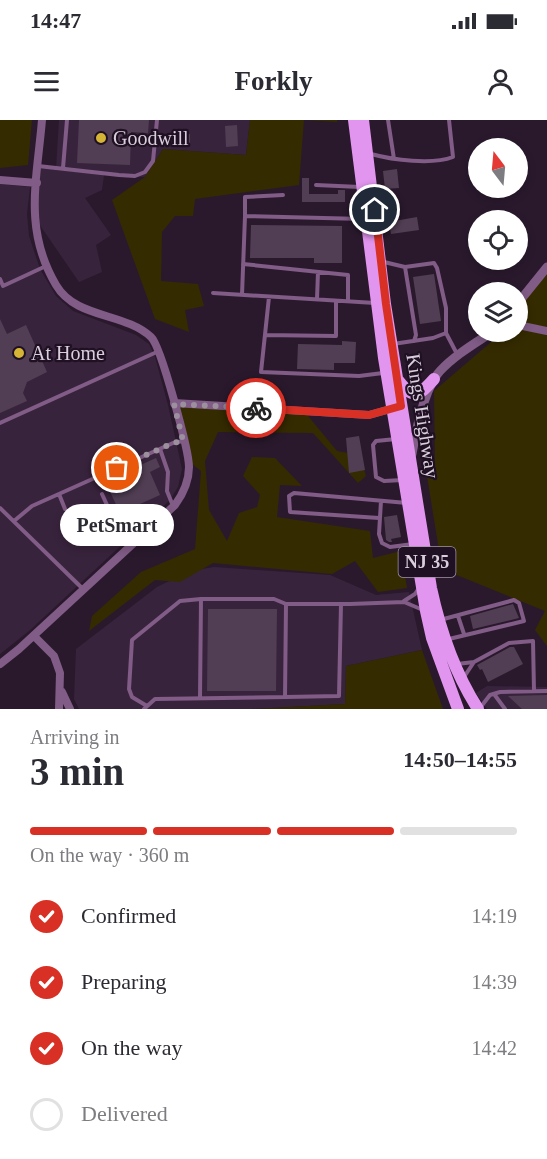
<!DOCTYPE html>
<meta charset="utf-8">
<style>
body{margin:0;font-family:Georgia,serif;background:#f7f7f7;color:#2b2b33;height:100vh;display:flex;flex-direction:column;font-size:22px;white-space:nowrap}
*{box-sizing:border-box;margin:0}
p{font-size:20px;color:#7c7c81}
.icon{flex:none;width:33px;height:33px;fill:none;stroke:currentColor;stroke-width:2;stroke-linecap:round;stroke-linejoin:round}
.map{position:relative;height:589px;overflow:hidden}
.details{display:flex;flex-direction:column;background:#fff;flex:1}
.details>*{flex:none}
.needle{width:39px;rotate:344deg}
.tools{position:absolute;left:468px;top:18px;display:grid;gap:12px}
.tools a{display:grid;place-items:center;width:60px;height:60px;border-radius:50%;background:#fff;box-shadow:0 3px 9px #0003;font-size:30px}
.pin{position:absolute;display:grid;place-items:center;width:51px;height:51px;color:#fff;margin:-26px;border:3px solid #fff;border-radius:50%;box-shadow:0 2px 6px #0007}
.courier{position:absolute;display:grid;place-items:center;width:60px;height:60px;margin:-30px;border:4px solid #d93025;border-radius:50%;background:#fff;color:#222;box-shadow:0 2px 8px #0007}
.bubble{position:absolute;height:42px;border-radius:21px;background:#fff;box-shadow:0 3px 9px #0003;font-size:20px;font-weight:700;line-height:42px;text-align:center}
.head em{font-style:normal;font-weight:700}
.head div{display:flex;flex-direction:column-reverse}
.head{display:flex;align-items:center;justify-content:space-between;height:102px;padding:0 30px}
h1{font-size:39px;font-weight:700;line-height:45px}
.bar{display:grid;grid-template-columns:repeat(4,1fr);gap:9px 6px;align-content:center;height:72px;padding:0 30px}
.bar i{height:8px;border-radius:4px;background:#e1e1e2}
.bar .active{background:#d93025}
.bar p{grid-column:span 4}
ol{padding:0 30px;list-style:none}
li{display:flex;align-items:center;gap:18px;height:66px}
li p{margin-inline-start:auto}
li .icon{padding:6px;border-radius:50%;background:#d93025;color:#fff;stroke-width:4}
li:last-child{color:#7c7c81}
li i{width:33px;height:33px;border:3px solid #e1e1e2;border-radius:50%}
.status{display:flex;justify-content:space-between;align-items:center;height:42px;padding:0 30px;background:#fff;direction:ltr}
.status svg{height:16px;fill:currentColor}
header{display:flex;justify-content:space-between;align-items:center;height:78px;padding:0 30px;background:#fff;font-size:27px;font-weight:700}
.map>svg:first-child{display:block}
.built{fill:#38233c}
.green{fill:#352b00}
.building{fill:#513e54}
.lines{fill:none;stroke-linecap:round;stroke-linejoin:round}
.service{stroke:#805c86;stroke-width:4}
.minor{stroke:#805c86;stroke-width:8}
.tertiary{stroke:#805c86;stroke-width:9}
.primary{stroke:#e195ee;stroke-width:12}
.done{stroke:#9c8f9e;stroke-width:6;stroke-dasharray:0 10.8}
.route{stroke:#d93025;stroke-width:8}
.poi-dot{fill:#d5b535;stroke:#201023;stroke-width:2}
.labels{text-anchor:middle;stroke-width:4.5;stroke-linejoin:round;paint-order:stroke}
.shield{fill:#201023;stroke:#a295a4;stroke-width:1.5}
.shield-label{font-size:18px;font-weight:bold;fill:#d9cedb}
.poi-label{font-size:20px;fill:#d9cedb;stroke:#201023;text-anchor:start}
.street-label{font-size:20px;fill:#d9cedb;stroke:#201023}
</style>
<div class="status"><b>14:47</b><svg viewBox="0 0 49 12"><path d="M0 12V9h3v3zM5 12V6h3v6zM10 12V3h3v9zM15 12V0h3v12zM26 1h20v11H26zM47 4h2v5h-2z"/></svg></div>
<header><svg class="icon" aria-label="menu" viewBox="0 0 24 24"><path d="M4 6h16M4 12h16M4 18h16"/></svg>Forkly<svg class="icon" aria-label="person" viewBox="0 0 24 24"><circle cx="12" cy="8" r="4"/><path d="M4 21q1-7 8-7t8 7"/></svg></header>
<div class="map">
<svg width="547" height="589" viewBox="0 0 547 589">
<rect width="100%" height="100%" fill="#2a192d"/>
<!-- built -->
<path class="built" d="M59,0H250L246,35L163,29L145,57L104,55L102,70L85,78L111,115L96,125L102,152L79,162L35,98L38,48L56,49Z
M0,64L30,67L27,94L29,116L40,149L56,176L73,191L136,215L149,224L155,237L168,285L182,349L178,367L170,380L29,511L0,534Z
M214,447L330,455L376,475L409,472L422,530L346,546L345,584L252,589H79L74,579L76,529L157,467L190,451Z
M487,566L547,567V589H487L476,573Z"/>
<!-- green -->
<path class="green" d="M0,0H32L28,45L0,48Z
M250,0H337V2L304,0L299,65L195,79L193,96H175L162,112L161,161L198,164L204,186L185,190L189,212L155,199L112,80L145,57L163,29L246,35Z
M547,151V526L535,510L545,491L442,449L427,356L434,354L435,345L434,271L497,217L494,212H518V184Z
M172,282L304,291L337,331L360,335L366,356L358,363L313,313L218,312L205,341L209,390L227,421L239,393L257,387L260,375L243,356L252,337L275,338L302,366L280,365L277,397L370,411L373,438L401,431L407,468L378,472L355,441L332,454L213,443L180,462L155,460L89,511L92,496L141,452L195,429L201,351L187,340Z
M422,530L443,589H252L345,584L346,546Z"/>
<!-- building -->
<path class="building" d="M79,0H149L148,13L131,12L130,45L77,43Z
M237,5L238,26L226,27L225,6Z
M190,14V23L178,24V15Z
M397,49L399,68L385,69L383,51Z
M302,58H309V74H338V70H345V82H302Z
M417,97L419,110L391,114L389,102Z
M251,105L342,106V143H314V138H250Z
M434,154L441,201L420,204L413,157Z
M0,199L7,214L26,205L47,252L27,262L23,273L27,281L0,293Z
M342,221L356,222L355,243H334V250L297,249L298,224L342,225Z
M359,316L365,350L349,353L346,318Z
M156,338L160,347L150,352L160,375L120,393L105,361Z
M397,395L401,417L391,419L392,422H389L386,420L384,397Z
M513,484L519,498L473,509L470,496Z
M208,489H277L276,571H207Z
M510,527H514L523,544L488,562L482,549L480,550L477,545Z
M547,575V589H522L508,576Z"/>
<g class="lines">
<!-- service -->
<path class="service" d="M388,0L394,39
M371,34C393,40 432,45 453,37L449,0
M38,46L119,55L135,56L145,52L153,41L157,0
M63,48L67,0
M316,65L360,67
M245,96V77L283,75
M384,142L405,147L434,143L437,148L446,188V213L433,218L393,224
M243,144L348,155V181
M405,147L416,215L414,221
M0,159L3,166L46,146
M213,173L375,183
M242,175L245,96L363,99
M269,177L261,252L359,256L383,253
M317,179L318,152
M446,213L457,234
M265,215L336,216V181
M0,303L159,231
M396,319L376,321L373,325L376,357L384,361L403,360
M160,329L168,352L167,371L173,386
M59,374L65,389
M102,374L121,416L131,425
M381,381L379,414L382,423L390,427L413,424
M0,388L83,469
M379,398L290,392L289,376L294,373L407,383
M14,401L32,386L173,323L183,321
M404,481L415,474L419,468
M458,496L464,514
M440,500L514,480L519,483L524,501L449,519
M474,542L509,523L533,521L534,571
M457,544L474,542L464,557
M494,574L505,589
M200,577L201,479H274L286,484
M285,577L339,576L341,484
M147,586L132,577L129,569L132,520L180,481L201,479
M480,588L490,575L500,572L547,571
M144,589L155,579L285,577L286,484H350L404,482L423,490"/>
<!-- minor -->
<path class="minor" d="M0,60L37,63
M518,205L547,211
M174,283L369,295L394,288
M34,516L54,536L60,553L59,589
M0,544L19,529L175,385C183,374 189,362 189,347C189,331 161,226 151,217C124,192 76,199 56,165C23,109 37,60 42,0
M62,572L70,589"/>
<!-- tertiary -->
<path class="tertiary" d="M518,183L547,147
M412,334C416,311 424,268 440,251C455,235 474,224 492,212"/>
<!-- primary -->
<path class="primary" d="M354,0L384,238L426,491L432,518L458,589
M363,0L385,184L431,468C440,510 455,553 478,589
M397,259C413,280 418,277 434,259"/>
</g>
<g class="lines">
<!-- done -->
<path class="done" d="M117,348L173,323L183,321L174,284L256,288"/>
<!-- route -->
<path class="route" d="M256,288L369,295L401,286L386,184L375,90"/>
</g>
<!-- markers -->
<g class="poi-dot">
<circle cx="101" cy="18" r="6"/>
<circle cx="19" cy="233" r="6"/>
</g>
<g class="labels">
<!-- shield labels -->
<rect class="shield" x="398.5" y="427" width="57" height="30" rx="4.5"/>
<g class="shield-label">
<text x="427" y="448">NJ 35</text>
</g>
<!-- poi labels -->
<g class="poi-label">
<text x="113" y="25">Goodwill</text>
<text x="31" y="240">At Home</text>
</g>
<!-- street labels -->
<g class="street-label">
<text transform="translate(423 296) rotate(81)" y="7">Kings Highway</text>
</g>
</g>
</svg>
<div class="tools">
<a><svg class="needle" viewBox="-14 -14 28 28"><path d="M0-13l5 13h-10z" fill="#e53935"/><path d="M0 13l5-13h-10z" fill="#7c7c81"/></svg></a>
<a><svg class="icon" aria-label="locate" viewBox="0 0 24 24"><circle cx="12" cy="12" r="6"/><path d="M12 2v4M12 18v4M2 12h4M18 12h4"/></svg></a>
<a><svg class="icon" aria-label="layers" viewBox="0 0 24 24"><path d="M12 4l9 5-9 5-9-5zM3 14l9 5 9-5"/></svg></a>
</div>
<div class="pin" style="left:117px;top:348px;background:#ea580c"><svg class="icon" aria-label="bag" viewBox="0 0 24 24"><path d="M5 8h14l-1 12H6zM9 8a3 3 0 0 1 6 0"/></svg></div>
<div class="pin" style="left:375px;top:90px;background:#1f2937"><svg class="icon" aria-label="home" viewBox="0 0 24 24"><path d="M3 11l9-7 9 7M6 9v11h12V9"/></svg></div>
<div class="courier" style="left:256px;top:288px"><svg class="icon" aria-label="bike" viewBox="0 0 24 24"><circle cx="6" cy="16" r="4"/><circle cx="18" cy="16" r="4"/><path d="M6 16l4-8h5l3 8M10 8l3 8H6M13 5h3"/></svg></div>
<div class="bubble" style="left:60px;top:384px;width:114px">PetSmart</div>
</div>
<section class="details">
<div class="head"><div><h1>3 min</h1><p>Arriving in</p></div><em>14:50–14:55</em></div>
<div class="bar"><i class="active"></i><i class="active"></i><i class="active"></i><i></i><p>On the way · 360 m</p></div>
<ol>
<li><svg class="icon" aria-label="check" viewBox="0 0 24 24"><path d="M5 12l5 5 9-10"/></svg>Confirmed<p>14:19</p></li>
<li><svg class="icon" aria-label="check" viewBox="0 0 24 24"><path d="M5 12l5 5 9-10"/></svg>Preparing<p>14:39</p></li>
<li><svg class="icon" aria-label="check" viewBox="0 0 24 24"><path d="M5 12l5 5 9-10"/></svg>On the way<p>14:42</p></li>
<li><i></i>Delivered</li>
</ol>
</section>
